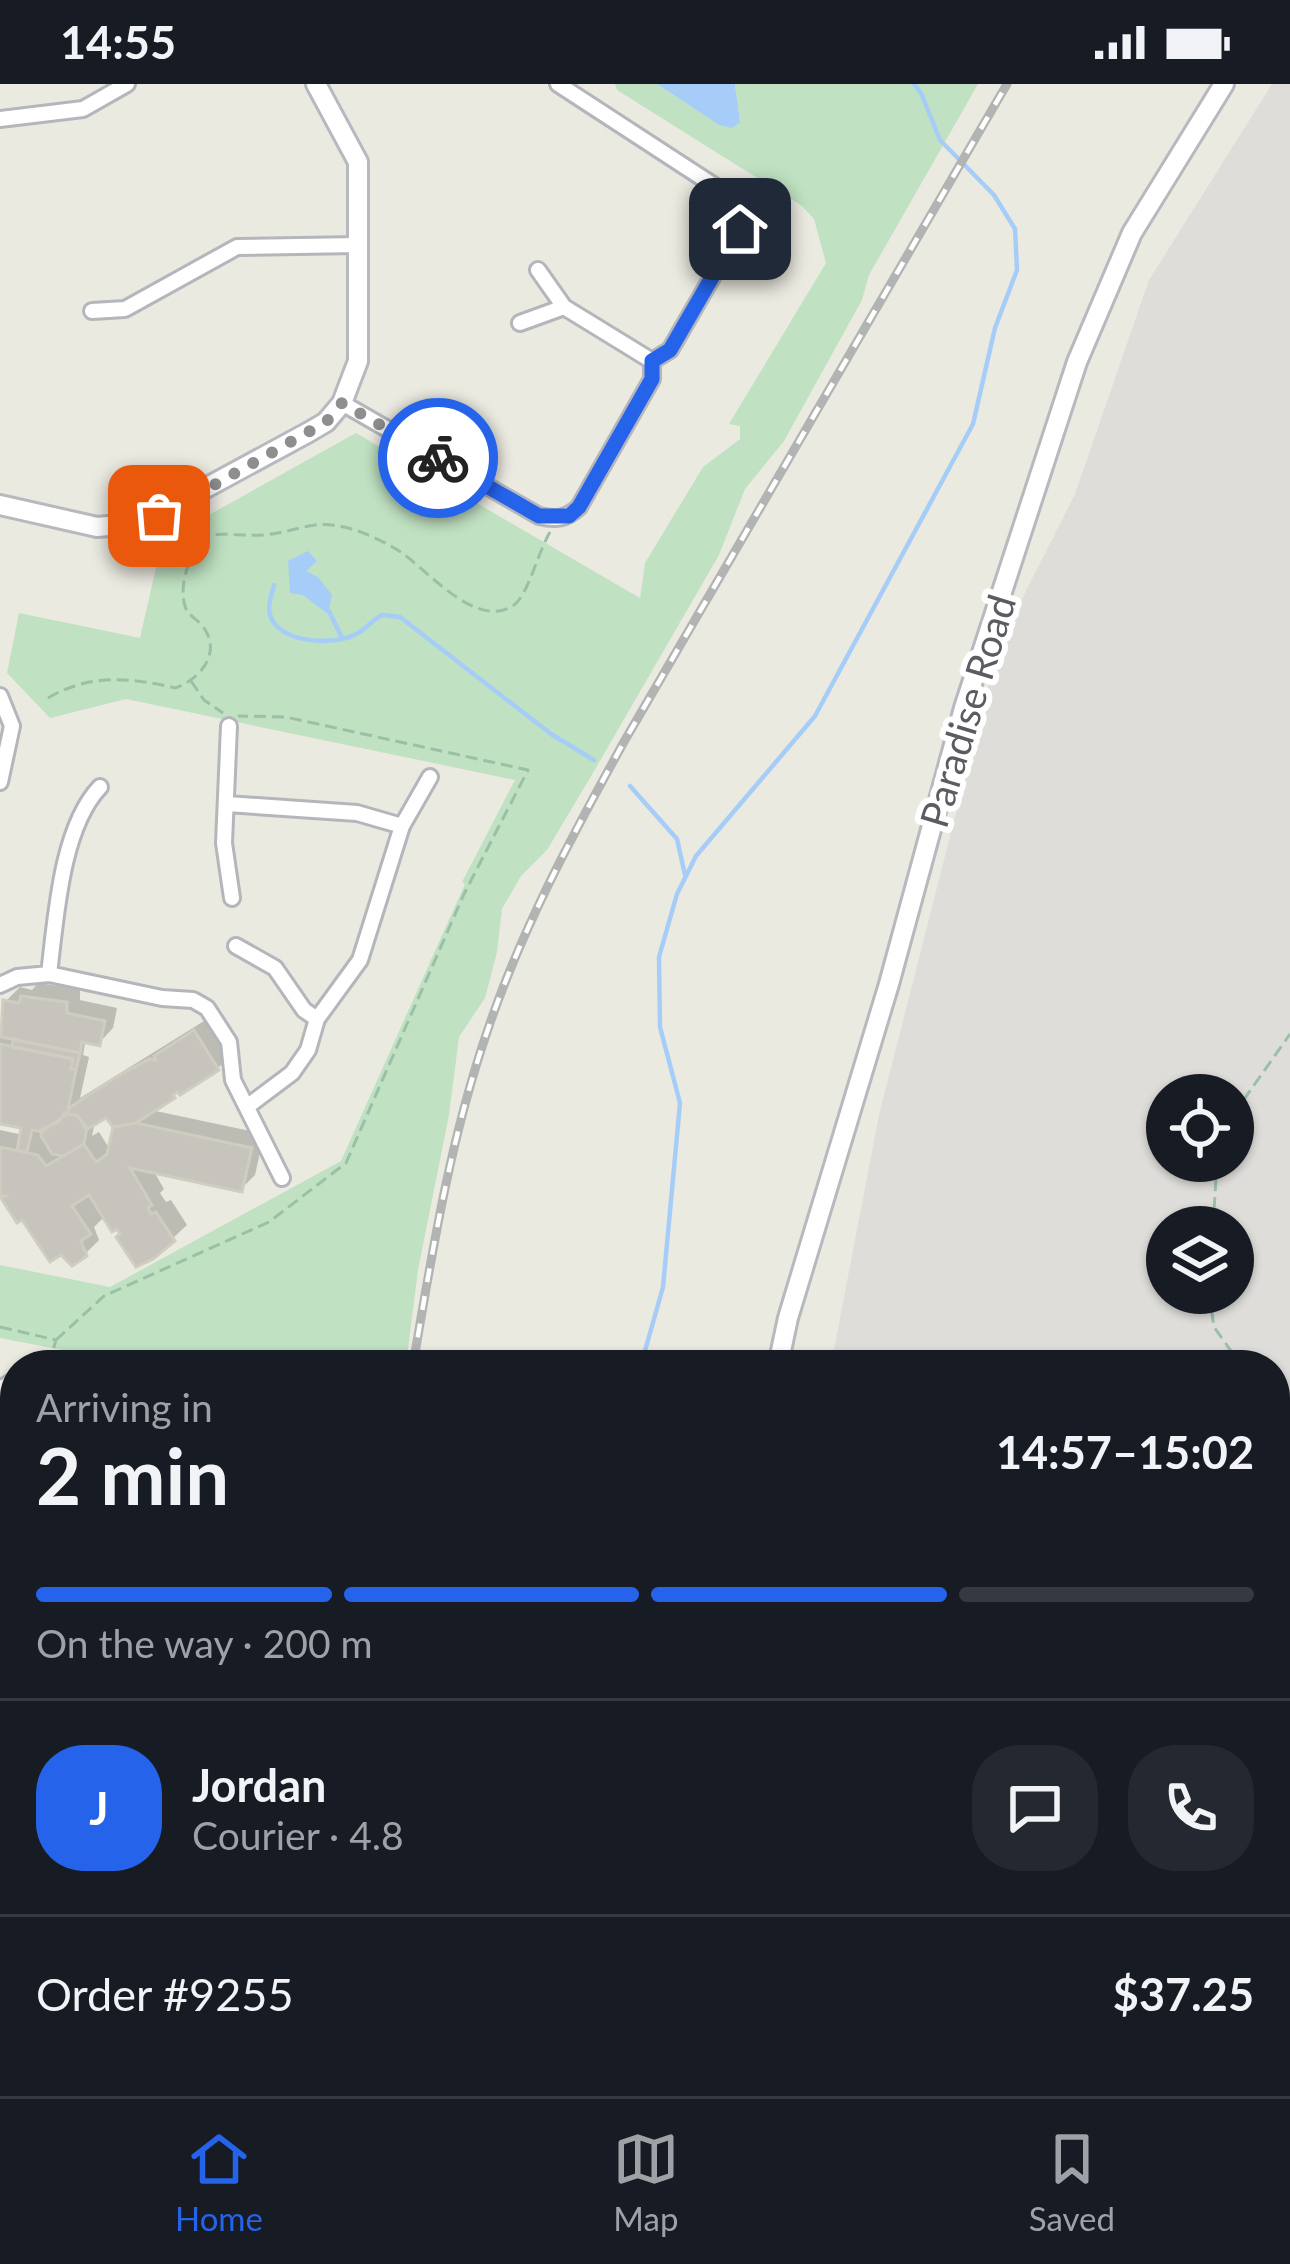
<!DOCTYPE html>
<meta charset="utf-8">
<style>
body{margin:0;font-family:Lato,sans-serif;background:#242831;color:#f1f3f6;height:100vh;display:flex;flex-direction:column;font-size:45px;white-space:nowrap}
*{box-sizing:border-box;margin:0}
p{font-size:39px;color:#9ea1a6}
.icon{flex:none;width:66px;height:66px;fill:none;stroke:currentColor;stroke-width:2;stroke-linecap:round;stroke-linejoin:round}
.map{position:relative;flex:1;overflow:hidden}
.details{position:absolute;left:0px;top:1266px;width:1290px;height:747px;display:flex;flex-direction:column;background:#171b24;border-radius:48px 48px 0 0;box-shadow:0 3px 9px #0004}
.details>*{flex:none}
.buttons{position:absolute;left:1146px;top:990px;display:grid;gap:24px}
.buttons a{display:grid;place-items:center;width:108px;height:108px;border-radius:50%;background:#171b24;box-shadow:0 3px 9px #0004;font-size:60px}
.pin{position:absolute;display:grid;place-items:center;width:102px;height:102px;color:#fff;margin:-51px;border-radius:24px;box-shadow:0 6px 18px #0006}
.courier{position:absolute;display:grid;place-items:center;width:120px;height:120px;margin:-60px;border:9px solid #2563eb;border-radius:50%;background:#fff;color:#222;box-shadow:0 3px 15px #0007}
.headline em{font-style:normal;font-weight:700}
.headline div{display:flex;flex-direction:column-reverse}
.headline{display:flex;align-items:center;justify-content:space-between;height:204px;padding:0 36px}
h1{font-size:78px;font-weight:700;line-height:90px}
.bar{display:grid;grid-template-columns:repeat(4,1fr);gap:18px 12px;align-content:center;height:144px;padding:0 36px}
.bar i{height:15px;border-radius:9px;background:#363941}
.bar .on{background:#2563eb}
.bar p{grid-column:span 4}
.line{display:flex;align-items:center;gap:30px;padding:0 36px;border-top:3px solid #363941}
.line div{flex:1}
.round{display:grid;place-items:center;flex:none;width:126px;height:126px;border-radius:48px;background:#242831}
.status{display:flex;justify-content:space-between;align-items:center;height:84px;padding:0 60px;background:#171b24;direction:ltr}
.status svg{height:33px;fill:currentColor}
.dock{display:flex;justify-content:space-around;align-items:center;height:168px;border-top:3px solid #363941;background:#171b24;font-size:33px;color:#9ea1a6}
.dock a{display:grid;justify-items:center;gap:6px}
.dock .on{color:#2563eb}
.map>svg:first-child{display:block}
.industrial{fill:#dfddd9;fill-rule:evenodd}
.green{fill:#c0e1c2}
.water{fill:#a6cdf7}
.shadow{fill:#0003;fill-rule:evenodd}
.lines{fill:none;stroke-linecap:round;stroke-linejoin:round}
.stream{stroke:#a6cdf7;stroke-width:4.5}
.building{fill:#c7c4be;stroke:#cfccc0;stroke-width:3}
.lane-casing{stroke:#b4b6bb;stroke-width:12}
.street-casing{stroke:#b4b6bb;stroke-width:20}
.secondary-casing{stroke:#b7b9bf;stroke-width:24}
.path{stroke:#9ac1a8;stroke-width:3;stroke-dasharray:12 6;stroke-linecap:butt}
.lane{stroke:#fff;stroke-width:6}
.street{stroke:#fff;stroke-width:14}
.secondary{stroke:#fff;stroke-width:18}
.rail-casing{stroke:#b2b3b3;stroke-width:9}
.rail{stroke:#fff;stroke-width:4.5;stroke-dasharray:14;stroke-linecap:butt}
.done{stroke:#8d8e8e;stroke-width:12;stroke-dasharray:0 21.6}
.route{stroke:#2563eb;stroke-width:15}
.labels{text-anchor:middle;stroke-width:12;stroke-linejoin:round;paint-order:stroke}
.street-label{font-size:39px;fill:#5a5c61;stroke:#fff}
</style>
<div class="status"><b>14:55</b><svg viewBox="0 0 49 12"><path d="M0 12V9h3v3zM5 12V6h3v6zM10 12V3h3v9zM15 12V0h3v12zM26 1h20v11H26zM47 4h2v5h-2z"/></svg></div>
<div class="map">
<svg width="1290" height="2012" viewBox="0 0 1290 2012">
<rect width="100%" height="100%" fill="#ebeae1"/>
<!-- industrial -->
<path class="industrial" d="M1272,0H1290V2012H882L881,1998H1275V1281H831L879,1031L999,560L1075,410L1149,196ZM1167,1011H1233V1077H1167ZM1167,1143H1233V1209H1167Z"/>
<!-- green -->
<path class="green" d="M615,0H657L718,40L740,38L735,0H978L869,191L862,216L784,357L745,405L719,471L590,694L547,766L521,792L502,825L497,868L485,914L459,953L449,1031L418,1186L406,1281H136L116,1277L109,1281H74L78,1269L0,1254V1181L110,1203L341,1077L465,800L462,798L515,696L126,615L50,634L7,589L19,529L140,554L158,475L155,461L356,349L640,514L645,479L703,383L740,355V342L729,340L826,179L814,135L802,122L617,6Z"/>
<!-- water -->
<path class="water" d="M657,0H735L740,38L732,44L719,41Z
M308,467L317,477L306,487L318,493L332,511L328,530L303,511L290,509L288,477Z"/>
<!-- shadow -->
<path class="shadow" d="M38,899L80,905V916L117,924L113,944L99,959H85L83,971L89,973L80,1014L209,934L232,970L218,984L151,1026L264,1050L255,1091L241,1105L153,1086L164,1105L160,1109L166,1118L171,1116L187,1141L158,1168L123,1150L105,1132L94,1143L99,1156L85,1170L10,1110L0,1108V1046L23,1051L25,1042L0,1037V944L6,945V917L20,903L32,906ZM107,1030L116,1043L111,1067L99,1048L92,1052L95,1038Z"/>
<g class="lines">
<!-- stream -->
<path class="stream" d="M274,501C271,513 265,527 274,539C289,559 337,562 358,549C367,544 372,536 382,531L400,533L551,650L594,676
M329,527L342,554
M630,702L677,755L685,791
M641,1281L663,1203L680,1019L660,943L659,873L677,810L696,772L815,632L973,340L995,244L1017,186L1015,145L994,111L940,56L921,9L914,0
M676,2012V1998"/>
</g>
<!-- building -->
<path class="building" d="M21,912L67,918V929L105,937L100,962L82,958L80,969L1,953L3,916L19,919Z
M194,946L219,986L180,1011L177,1008L173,1011L175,1014L136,1039L113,1043L106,1034L86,1046L78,1032L67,1030L69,1024L113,995L149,975L156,976L154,972Z
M13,955L80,969L76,986L71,985L73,975L12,963Z
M0,960L73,975L71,985L76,986L67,1030L42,1048L32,1046L27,1068L17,1066L21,1044L0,1040Z
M64,1029L78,1032L87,1044L84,1060L64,1072L52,1070L41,1052L42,1045L59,1038Z
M136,1039L252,1064L242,1108L130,1084L152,1121L148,1124L151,1130L156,1128L175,1157L153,1175L136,1183L116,1153L120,1150L117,1145L112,1148L89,1111L72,1122L91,1150L81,1157L87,1172L72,1182L61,1171L50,1178L22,1136L17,1139L1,1114L5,1112L0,1111V1063L38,1071L46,1082L84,1060L96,1078L107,1070L113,1043Z"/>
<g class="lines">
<defs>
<path id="lane" d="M746,126L765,114"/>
<path id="street" d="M0,35L83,25L127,0
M564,223L652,277
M92,227L125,225L237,163L358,161
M520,239L564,223L538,186
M342,319L539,432C556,436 566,435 579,423L652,295V277L670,266L740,145L742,127L733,114L558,0
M0,612L12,642L0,698
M229,642L224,759L232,814
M227,720L357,729L402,742
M236,862L275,884L304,926L317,935
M49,890C56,833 61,744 100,703
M0,901L17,893L49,890L162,914L193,916L207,924L229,958L233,996L282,1094
M248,1022L292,989L308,966L317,935L360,876L402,742L430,693
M0,1305L15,1296
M0,1476L15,1495
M0,1596L15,1597
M0,1800L15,1801
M0,1967L15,1934"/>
<path id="secondary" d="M0,421L97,443L141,439L309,348L326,338L342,319L358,277V78L316,0
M778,1281L788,1234L889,900L964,624L1077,278L1132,149L1224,0
M836,1998L838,2012"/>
</defs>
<!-- lane casing -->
<use href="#lane" class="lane-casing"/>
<!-- street casing -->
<use href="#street" class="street-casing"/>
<!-- secondary casing -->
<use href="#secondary" class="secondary-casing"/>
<!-- path -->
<path class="path" d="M186,438L201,452
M190,446L191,472
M191,597L204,616L223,629
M48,614C88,590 131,593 175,604C199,596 222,570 204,544C199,536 188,532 185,522C178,500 191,464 208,451C226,449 245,452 263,451C279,450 293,445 309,442C338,436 370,450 396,465C424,481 475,548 514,521C528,511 538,468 550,448
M1233,1031L1290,950
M1213,1143L1217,1077
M1209,1209L1214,1243L1241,1281
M0,1243L56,1256L49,1281
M56,1256L104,1212L269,1138L346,1079L464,810L528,686L286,633L238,632
M1275,1303L1290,1308
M1290,1637L1279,1694L1290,1746"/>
<!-- lane -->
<use href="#lane" class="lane"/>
<!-- street -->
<use href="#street" class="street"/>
<!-- secondary -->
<use href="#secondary" class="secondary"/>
<defs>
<path id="rail" d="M413,1281C432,1169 450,1056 487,948C521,846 573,750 625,656L1007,0
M359,1998L360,2012"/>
</defs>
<!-- rail casing -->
<use href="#rail" class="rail-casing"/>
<!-- rail -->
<use href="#rail" class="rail"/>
</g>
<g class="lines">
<!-- done -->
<path class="done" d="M159,432L326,338L342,319L438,374"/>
<!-- route -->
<path class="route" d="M438,374L539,432H569L579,423L652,295V277L670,266L740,145"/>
</g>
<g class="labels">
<!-- street labels -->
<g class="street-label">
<text transform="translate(968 627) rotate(-73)" y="14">Paradise Road</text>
</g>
</g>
</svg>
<div class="buttons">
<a><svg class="icon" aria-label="locate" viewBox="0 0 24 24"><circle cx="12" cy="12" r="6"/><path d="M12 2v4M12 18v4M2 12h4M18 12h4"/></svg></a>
<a><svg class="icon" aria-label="layers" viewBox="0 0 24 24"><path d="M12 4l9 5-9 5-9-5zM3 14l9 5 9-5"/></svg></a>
</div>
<div class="pin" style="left:159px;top:432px;background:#ea580c"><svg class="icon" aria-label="bag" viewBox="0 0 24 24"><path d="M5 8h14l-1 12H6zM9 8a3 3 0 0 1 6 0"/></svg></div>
<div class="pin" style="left:740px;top:145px;background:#1f2937"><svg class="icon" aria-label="home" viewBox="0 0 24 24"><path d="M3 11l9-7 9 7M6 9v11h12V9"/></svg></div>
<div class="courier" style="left:438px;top:374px"><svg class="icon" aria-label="bike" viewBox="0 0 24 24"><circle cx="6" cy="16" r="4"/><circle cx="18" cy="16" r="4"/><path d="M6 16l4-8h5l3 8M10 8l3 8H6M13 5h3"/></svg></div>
<section class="details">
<div class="headline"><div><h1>2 min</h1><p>Arriving in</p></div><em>14:57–15:02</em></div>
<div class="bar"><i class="on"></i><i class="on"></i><i class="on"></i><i></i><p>On the way · 200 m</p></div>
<div class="line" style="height:216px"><b class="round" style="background:#2563eb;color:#fff">J</b><div><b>Jordan</b><p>Courier · 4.8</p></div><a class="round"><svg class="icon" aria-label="chat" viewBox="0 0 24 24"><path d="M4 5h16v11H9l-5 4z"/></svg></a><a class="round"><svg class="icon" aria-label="phone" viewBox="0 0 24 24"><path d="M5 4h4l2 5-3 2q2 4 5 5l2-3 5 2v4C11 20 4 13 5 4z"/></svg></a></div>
<div class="line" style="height:156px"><div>Order #9255</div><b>$37.25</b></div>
</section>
</div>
<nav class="dock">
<a class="on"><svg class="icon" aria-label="home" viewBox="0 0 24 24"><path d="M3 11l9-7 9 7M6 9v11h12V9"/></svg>Home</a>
<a><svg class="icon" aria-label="map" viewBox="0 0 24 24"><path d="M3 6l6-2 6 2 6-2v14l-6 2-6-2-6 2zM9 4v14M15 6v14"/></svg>Map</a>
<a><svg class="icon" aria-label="saved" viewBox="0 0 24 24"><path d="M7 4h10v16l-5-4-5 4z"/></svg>Saved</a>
</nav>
